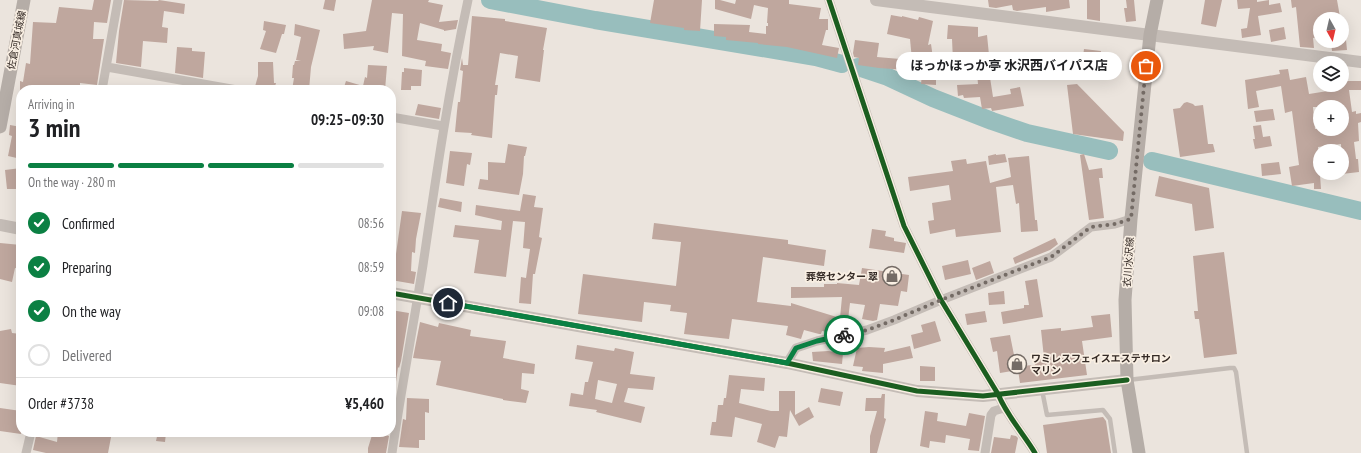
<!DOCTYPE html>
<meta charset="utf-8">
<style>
body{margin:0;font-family:"PT Sans Narrow","Noto Sans JP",sans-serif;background:#f6f6f6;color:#202124;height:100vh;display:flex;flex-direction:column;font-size:15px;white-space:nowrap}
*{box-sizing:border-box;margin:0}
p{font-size:13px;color:#757577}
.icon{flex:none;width:22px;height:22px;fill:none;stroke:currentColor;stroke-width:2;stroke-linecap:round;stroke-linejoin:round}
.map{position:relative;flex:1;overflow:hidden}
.drawer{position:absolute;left:16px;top:85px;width:380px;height:352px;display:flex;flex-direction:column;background:#fff;border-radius:16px;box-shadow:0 4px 16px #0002}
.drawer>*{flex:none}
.needle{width:26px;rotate:172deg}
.buttons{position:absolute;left:1313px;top:12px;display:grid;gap:8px}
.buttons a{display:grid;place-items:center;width:36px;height:36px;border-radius:50%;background:#fff;box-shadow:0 4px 16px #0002;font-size:20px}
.pin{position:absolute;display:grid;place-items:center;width:34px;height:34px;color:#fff;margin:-17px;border:2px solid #fff;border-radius:50%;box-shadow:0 1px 4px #0007}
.courier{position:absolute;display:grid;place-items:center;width:40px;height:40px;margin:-20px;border:3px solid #0b8043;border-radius:50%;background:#fff;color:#222;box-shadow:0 1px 5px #0007}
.bubble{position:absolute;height:28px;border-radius:14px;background:#fff;box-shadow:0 4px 16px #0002;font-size:13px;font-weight:700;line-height:28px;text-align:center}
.summary em{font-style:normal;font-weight:700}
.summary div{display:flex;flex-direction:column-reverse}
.summary{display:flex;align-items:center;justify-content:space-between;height:68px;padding:0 12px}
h1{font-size:26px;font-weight:700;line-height:30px}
.bar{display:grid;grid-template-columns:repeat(4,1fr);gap:6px 4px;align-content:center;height:48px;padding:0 12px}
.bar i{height:5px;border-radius:3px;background:#e0e0e0}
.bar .on{background:#0b8043}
.bar p{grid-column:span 4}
.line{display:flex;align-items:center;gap:10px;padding:0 12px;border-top:1px solid #e0e0e0}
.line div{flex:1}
ol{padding:0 12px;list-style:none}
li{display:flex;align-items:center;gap:12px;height:44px}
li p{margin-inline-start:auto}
li .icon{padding:4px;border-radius:50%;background:#0b8043;color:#fff;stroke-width:4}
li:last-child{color:#757577}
li i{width:22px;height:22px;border:2px solid #e0e0e0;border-radius:50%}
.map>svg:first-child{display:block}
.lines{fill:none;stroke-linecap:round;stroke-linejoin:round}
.river{stroke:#98bebd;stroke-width:18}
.building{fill:#bfa79e;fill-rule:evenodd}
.service{stroke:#c4bcb6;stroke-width:4.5}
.minor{stroke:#c4bcb6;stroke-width:9}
.tertiary{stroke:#c4bcb6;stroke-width:12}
.secondary{stroke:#b5ada7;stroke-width:13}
.cycleway-casing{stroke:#f9efe3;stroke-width:8}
.cycleway{stroke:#1b5e20;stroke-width:5}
.done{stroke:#746b65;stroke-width:4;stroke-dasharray:0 7.2}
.route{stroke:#0b8043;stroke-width:5}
.labels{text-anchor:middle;stroke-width:3.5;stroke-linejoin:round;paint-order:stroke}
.street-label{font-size:10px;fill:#342a25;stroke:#f9efe3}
.poi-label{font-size:10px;font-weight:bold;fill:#342a25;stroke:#f9efe3;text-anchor:end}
</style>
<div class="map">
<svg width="1361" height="453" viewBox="0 0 1361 453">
<rect width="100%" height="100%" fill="#ebe4dd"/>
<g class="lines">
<!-- river -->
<path class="river" d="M490,0L595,20L816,57L842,64
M858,67L888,77L933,98L992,121L1027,133L1109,151
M1152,161L1361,211"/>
</g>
<!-- building -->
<path class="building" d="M94,0H111L107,23L94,22L93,39H104L97,85L80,83V90H20V81L23,82L26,63L30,64L33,22L56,23L59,7L92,10Z
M124,0L158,1L159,0L185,4L184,14L164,11L162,27L168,28L167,43L143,41L141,67L116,63L119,31Z
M325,0H336L334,11L323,9Z
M372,0H429L428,2L443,5L439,22L458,20L456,29L444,31V30L420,23L417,40L442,44L441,51L451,53L448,69L425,66L426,61L402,56L403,14L392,13L388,53L373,50L374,46L344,49L343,34L366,31Z
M654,0H702L700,31L684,30V28L650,23Z
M715,0H720L735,4L736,0H789V4L821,8L819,19H828V30H826L822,45L839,48L837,58L787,47L758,44V43L726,40V37L714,36V24L750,25L749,32L766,34V26H768V23H767L768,8L754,5L751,19L715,9Z
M988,0H1069L1070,8L1046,12V7L1017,11L1013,10L1012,5L996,8L989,7Z
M1087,0H1100V21L1087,19Z
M1126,0H1134L1136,21L1126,22L1124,8H1127Z
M1205,0H1222L1216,27L1201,24Z
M1237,0H1257V2L1269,0V5L1280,3L1282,12L1258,16L1261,35L1242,38L1241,29L1247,28L1250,8L1238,9Z
M1291,0H1337L1340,17L1320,19V37L1313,38L1314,48L1300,47L1296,7L1292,8Z
M891,15L902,17V16L918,20L919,17L933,21L928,45L931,44L933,58L921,59V79H906L907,70L879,68L858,65L859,58L854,57L853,53L855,40L879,43L877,57L912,60L910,39L887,34Z
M472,16L505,19V21L547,28L543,50H544L540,82L515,78L518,56L500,53L495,85H498L497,95H495L492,138L471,135L472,133L455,132L457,111L458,102H460L463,71L460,70L462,58L463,65H468Z
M264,21L286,25L284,34H282L276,53L260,49L266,31L263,30Z
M295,24L320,30L311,67L309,90H292L294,78H292L293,65H294L295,61H301L296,60L301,37L294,35Z
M948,25L978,27V37L987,35L989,55L972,57V60L953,61L952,39H947Z
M1284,27L1286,39L1271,42L1269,30Z
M1342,40H1346L1347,50L1332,51L1331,42Z
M177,47L192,48V51L205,52L203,78L175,73Z
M1084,49L1101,51L1099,74L1081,71Z
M258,62H273L274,83H276L274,90H254L258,76Z
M368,65L387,66L385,90H343L346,81L363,86L365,77L367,78Z
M404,68L422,70L421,86H411V90H401L402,72H404Z
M1288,69L1290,80L1306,77L1309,94L1334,90V85H1342V81H1361V90H1349L1352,112L1356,111V114L1361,113V122L1358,123L1359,141L1354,142L1356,159H1358L1359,172L1342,174L1341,144L1318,147L1321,189H1314V183L1292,186L1289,167L1299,165L1292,111L1285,113L1281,86L1256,91L1259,107L1248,109L1245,80L1280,74L1279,70ZM1313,107H1342V129H1315Z
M989,71L993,97L1011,94L1010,89L1020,87L1024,106L992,111L991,108L982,109L980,97L964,98L963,95L958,96L957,85L978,84L977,73Z
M922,74L936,75V85L921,84Z
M1077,84L1124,132L1123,141L1073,134L1067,85Z
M1187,102L1193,104L1195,106L1203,105L1208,144H1213L1215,152L1180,157L1173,109L1180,108L1184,103Z
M418,104L441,108L439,119L415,115Z
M1273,109L1275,120L1256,122L1254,111Z
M10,125L21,127V159L8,156L12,136L9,135Z
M1261,125L1263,137L1270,136L1272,146L1255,149L1253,139H1255L1253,126Z
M508,144L527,147L525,156H524L523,174L519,195L478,189L480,179L488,180V162L505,163Z
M450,151L472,153L470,165L467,164L464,186L446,183Z
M996,154V155L1005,154L1007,162L989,165L988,156Z
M1084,154L1089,170L1102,168L1103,178H1099L1104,218L1089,220L1080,155Z
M1029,156L1035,220H1037L1038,231L1021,232L1019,203L1016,204L1013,185L996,187L1001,232L956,237L955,229L930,234L928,221L934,220L932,203L951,200L949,185L910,191L908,177L953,171L951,161L966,159L967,164L986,161L990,183L1011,177L1008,158Z
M1279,162L1281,174L1262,176L1261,164Z
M21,168V189H7L5,170Z
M1159,176L1209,188L1214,228L1195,231L1192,204L1155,196Z
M523,194L536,196L534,207L543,208L539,237L542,238L535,274H533L531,304L519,303L521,277L526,278L530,249L523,248L525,222L513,221L506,277L474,273L479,240L453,237L455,225L501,230L502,221L475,215L476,205L520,211Z
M440,198L462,202L461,212L438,207Z
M402,211L421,213L416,239L415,253L412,252L411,271L416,272L414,284L391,280V268H393L394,253L396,254Z
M654,223L788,240V244L826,250L824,266L763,257L757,302L791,306V303L840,318L842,297L791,298V287H824V284H837V283L859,285L862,268L909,275L907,292L901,291L898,306L880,304L877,320L873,321L862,319L865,305L850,303L847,328L830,327L828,332L822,331L821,334H819L804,330L801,339L786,335L788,326L732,319L729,339L684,334L687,313L670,311L671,305L644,302L642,322L578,314L583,274L676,286L681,242L652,239Z
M872,229L886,231L885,236L894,238V241L906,243L904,253L869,248Z
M1055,238L1058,244L1050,250L1015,264L1013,258Z
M0,243L21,245V269L15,268L12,282L0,279Z
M1224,252L1237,354L1204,358L1199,319H1195L1194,311H1198L1193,256Z
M968,260L971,274L945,280L942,266Z
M990,261L994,273L976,280L972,268Z
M1037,279L1043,317L1003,324L1001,312L1024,308V305H1029L1025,281Z
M1004,291L1005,304L989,305L988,293Z
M391,310L409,313L401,361L399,368L398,367L393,404L391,405Z
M985,311L987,322L967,325L965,314Z
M1110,314L1112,337L1082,341L1087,375L1020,383L1018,370L1000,373L997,351L993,352L990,338L1010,335L1015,360L1017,359L1018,366L1035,365L1034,360L1044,358L1041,330L1061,328V331L1093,327L1091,316Z
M935,321L941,341L914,349L911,335L923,332L921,325Z
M420,322L438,327L439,323L471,330L470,336L506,341L503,358L535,364L534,374L522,373L521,389L529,391L526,403L503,400V399L436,385L441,361L413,358Z
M11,329L12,333L21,334V386L0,383V331Z
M577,345L614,351L615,348L634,352L630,374L655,377L653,390L628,388L624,402L645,407L641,423L596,412L597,410L569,406L571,393L583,395L585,382H588L593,362L575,359ZM598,380L617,384L612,403L595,399Z
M910,346L913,358L883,364V373L862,371L863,367L853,366L857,348L869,347L885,348L884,352Z
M828,351L843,353L842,364L813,361L812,352Z
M920,366L935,367V381H920Z
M729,375L765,378L764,391L741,389L739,403L771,411H779V391H795V415L809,407L814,417L799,426L790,410L787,437L779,436L775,448L757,442L762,424L735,417L732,437L710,435L712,422H716L718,405H723L724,398H726Z
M821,388L843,392L840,406L818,402Z
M882,394H885L884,418L886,419L877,453H870V436L877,411H865L866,398H881Z
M407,398L429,399V413L425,412V440H419V448L399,447L403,419L406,420Z
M0,408L21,411V434L0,431Z
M925,411L938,413L937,421L966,426L969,413L985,416L979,451L968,450L970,439L946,435L945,443L930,441L929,448L920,446Z
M1103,417L1106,421L1111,453H1047L1043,425Z
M58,432L88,435V432H112L108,453H46L33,450L36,436L57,442Z
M158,432L166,433L165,442L156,441Z
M373,432L389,436L386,453H368V448Z
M1011,435L1016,436L1018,438L1015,453H991L994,437L1010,439Z"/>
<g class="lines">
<!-- service -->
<path class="service" d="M1128,380L1230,368H1234L1236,372L1247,453
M1042,390L1047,415L1103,410L1110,419L1115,453"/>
<!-- minor -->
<path class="minor" d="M829,0L904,226L941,300L998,394C1007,416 1023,433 1035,453
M107,67L237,90
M102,90L118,0
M391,117L443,126
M787,363L796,348L817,341L867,330L894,320L941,300L1051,257L1091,227L1115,224L1131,219
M26,453L31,432
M392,453C401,390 413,328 423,265C436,176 449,88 468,0
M985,453L991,415L994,411L1004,408"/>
<!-- tertiary -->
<path class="tertiary" d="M876,0L1361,62
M0,225L21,229
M391,293L787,363L917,391L983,396L1127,380"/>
<!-- secondary -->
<path class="secondary" d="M0,127L24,0
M1139,453L1127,380L1125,300L1131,219L1150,35L1157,0"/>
<defs>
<path id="cycleway" d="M829,0L904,226L941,300L998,394C1007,416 1023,433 1035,453
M391,293L787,363L917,391L983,396L1127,380"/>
</defs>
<!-- cycleway casing -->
<use href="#cycleway" class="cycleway-casing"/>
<!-- cycleway -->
<use href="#cycleway" class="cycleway"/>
</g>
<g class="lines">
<!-- done -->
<path class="done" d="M844,335L867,330L894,320L941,300L1051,257L1091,227L1115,224L1131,219L1146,66"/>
<!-- route -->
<path class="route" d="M448,303L787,363L796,348L817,341L844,335"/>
</g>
<!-- icons -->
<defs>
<symbol id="shop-ring" viewBox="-11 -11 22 22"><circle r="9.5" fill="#f9efe3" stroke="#746b65" stroke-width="1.5"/><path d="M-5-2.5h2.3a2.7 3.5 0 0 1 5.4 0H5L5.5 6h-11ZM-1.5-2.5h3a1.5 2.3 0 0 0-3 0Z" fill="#746b65"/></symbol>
</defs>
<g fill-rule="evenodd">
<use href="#shop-ring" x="881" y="265" width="22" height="22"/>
<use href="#shop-ring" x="1006" y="353" width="22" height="22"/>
</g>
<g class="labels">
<!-- street labels -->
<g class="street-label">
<text transform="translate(16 40) rotate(-79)" y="4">佐倉河真城線</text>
<text transform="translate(1128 262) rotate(-86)" y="4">衣川水沢線</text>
</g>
<!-- poi labels -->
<g class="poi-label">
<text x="878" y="280">葬祭センター 翠</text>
<text x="1031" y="362" text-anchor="start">ワミレスフェイスエステサロン<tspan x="1031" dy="12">マリン</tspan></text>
</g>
</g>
</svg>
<div class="buttons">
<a><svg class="needle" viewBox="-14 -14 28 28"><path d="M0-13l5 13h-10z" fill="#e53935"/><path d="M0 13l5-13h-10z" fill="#757577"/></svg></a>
<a><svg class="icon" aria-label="layers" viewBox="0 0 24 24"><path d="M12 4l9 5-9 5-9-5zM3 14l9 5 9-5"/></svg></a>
<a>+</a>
<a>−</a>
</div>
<div class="pin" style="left:1146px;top:66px;background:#ea580c"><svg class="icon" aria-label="bag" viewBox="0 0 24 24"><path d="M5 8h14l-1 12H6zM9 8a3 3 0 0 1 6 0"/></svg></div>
<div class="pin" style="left:448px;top:303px;background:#1f2937"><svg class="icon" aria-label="home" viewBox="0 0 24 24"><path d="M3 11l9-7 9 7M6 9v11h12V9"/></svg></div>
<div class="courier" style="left:844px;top:335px"><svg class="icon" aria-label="bike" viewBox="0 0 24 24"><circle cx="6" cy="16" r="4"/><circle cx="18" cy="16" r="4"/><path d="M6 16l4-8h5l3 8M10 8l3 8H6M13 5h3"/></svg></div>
<div class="bubble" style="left:896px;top:52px;width:226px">ほっかほっか亭 水沢西バイパス店</div>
<section class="drawer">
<div class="summary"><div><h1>3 min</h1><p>Arriving in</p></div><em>09:25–09:30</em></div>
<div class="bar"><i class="on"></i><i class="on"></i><i class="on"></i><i></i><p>On the way · 280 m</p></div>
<ol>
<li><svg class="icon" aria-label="check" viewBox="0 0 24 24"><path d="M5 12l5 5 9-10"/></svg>Confirmed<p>08:56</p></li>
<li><svg class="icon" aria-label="check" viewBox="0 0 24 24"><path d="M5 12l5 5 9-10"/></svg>Preparing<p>08:59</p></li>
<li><svg class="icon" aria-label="check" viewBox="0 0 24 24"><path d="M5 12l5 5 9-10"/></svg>On the way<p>09:08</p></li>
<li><i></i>Delivered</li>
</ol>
<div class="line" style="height:52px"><div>Order #3738</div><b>¥5,460</b></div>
</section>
</div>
